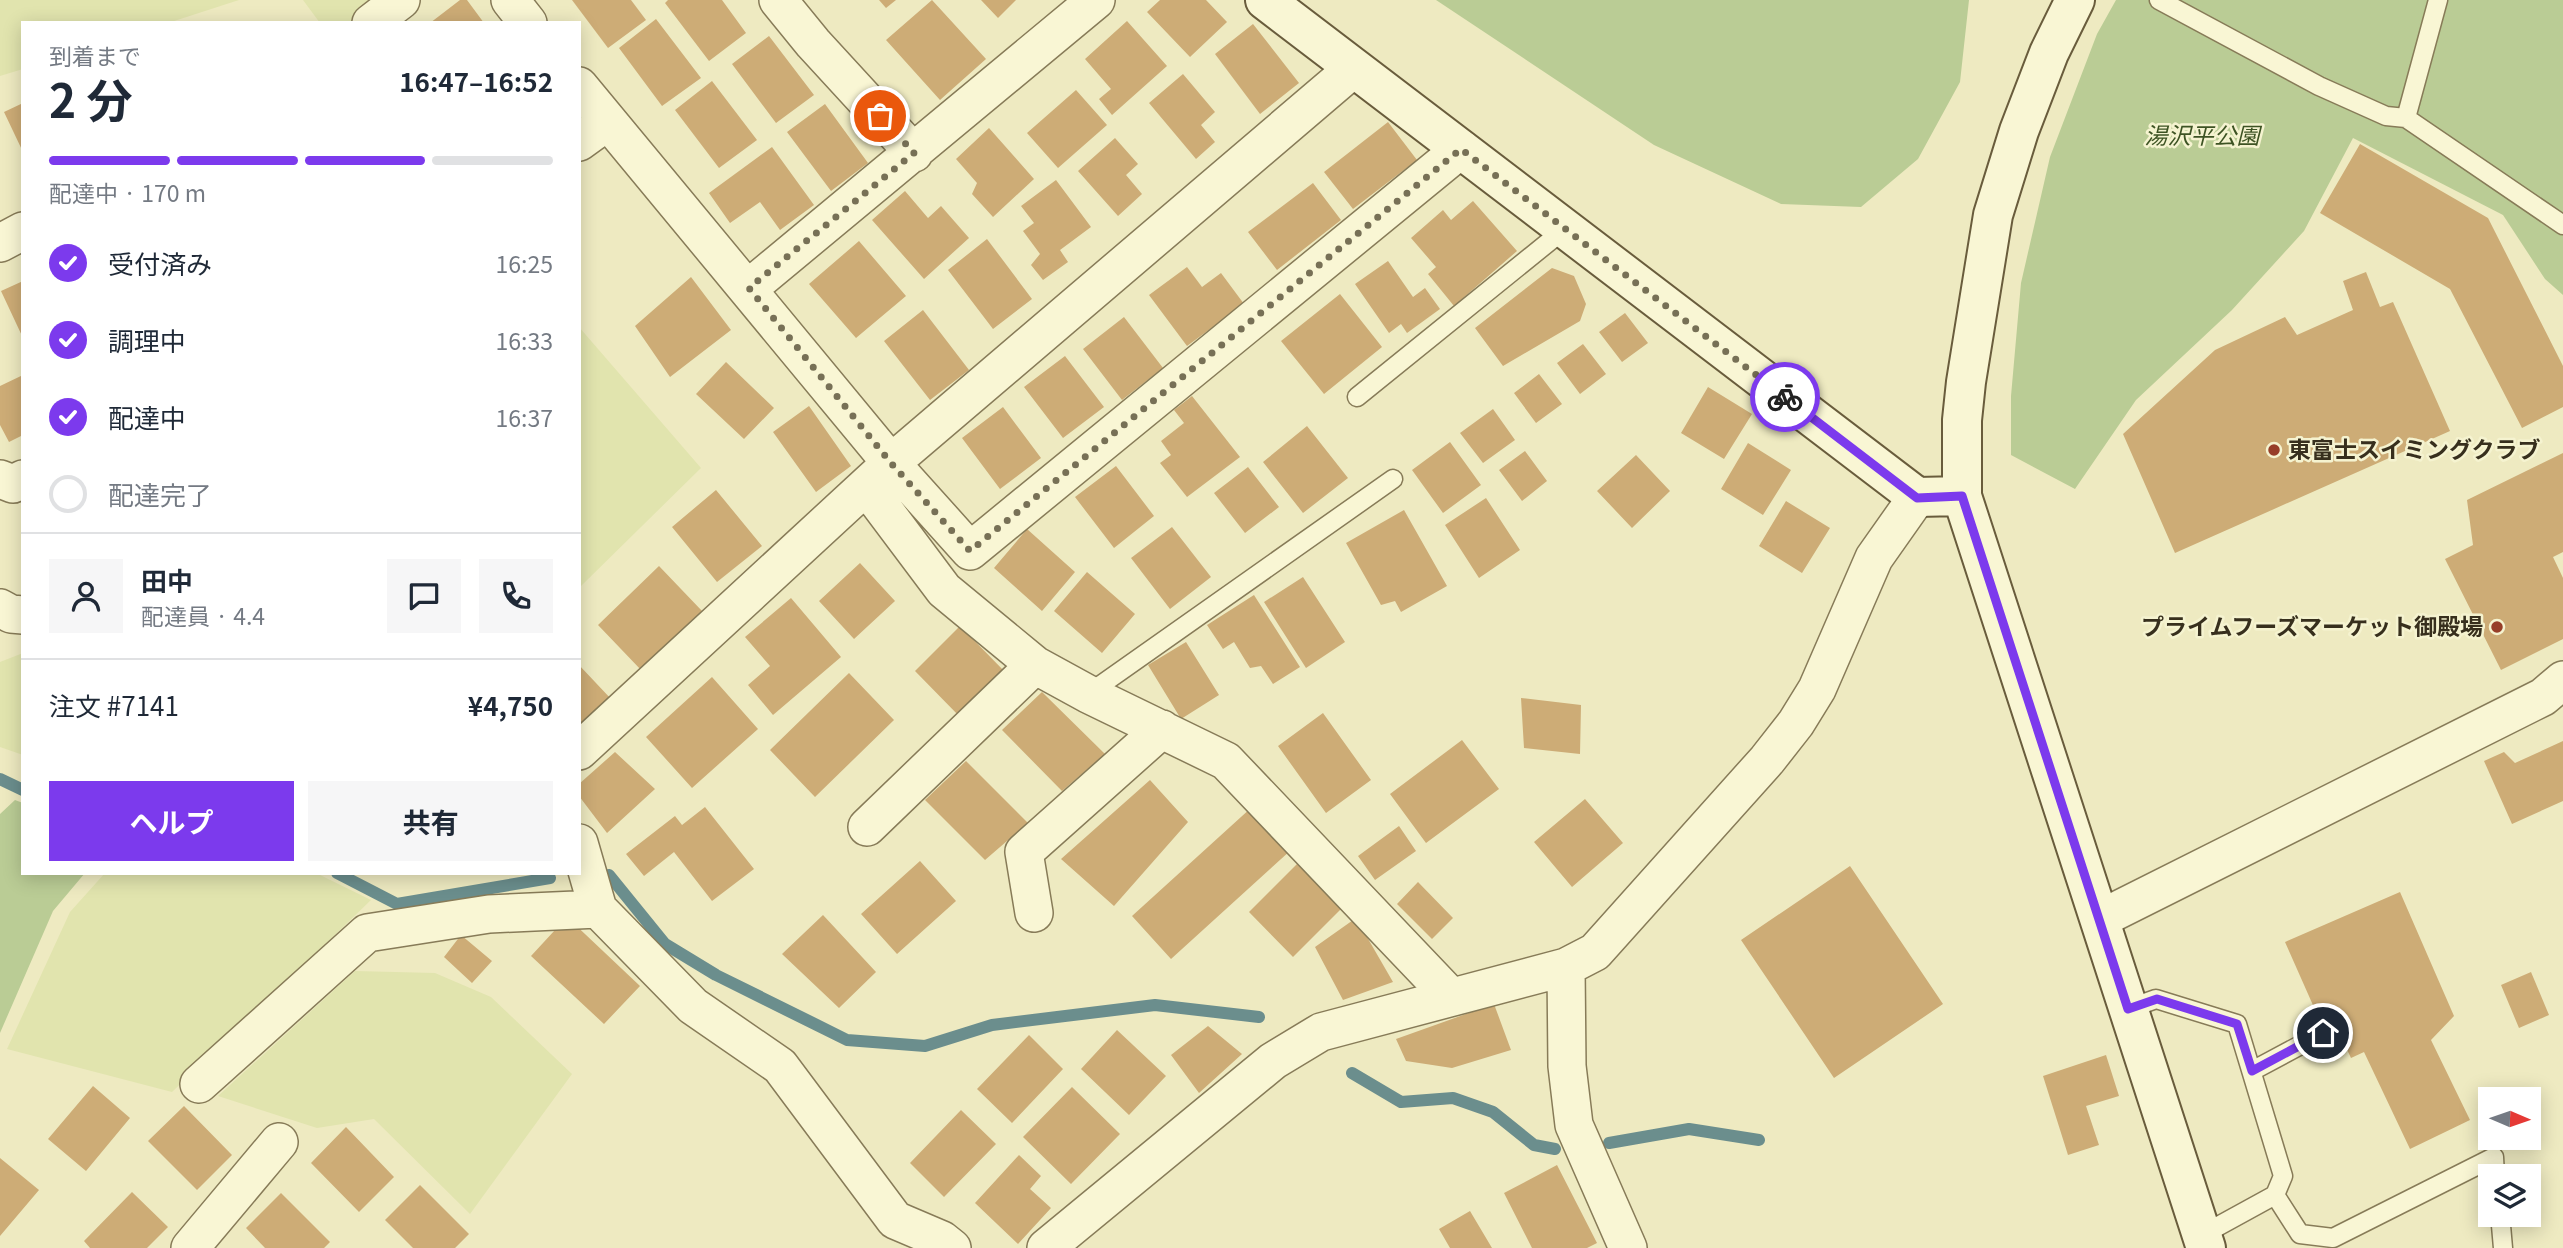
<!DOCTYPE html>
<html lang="ja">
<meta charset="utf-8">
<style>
body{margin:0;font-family:Georgia,"Noto Sans JP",serif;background:#f6f6f7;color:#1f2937;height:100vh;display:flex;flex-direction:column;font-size:26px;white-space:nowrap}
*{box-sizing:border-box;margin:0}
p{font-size:23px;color:#747a83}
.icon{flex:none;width:38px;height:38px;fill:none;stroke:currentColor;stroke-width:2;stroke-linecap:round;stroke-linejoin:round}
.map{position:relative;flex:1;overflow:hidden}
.details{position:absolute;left:21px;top:21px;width:560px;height:854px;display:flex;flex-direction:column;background:#fff;border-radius:0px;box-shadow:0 4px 18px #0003}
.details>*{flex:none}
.needle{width:46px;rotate:92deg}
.tools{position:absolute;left:2478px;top:1087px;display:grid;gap:14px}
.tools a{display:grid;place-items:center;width:63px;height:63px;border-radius:0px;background:#fff;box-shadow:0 4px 18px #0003;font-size:35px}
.pin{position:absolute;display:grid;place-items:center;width:60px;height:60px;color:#fff;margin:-30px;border:4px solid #fff;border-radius:50%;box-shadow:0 2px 7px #0007}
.courier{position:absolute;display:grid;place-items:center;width:70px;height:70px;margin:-35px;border:5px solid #7c3aed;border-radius:50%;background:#fff;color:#222;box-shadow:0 2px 9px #0007}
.summary em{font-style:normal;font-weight:700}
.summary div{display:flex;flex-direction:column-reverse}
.summary{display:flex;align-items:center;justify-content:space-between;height:119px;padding:0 28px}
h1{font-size:46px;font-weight:700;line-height:52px}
.bar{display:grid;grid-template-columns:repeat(4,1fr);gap:10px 7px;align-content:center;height:84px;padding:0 28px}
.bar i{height:9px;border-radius:5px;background:#e0e1e3}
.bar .selected{background:#7c3aed}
.bar p{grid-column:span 4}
.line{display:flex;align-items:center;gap:18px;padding:0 28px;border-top:2px solid #e0e1e3}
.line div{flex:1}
.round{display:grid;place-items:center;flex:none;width:74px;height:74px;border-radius:0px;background:#f6f6f7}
ol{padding:0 28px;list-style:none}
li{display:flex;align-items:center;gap:21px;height:77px}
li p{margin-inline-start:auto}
li .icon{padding:7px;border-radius:50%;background:#7c3aed;color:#fff;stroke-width:4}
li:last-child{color:#747a83}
li i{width:38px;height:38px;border:4px solid #e0e1e3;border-radius:50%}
.cta{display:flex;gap:14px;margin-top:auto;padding:14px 28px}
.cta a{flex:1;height:80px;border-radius:0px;background:#7c3aed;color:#fff;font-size:28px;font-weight:700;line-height:80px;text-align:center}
.cta a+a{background:#f6f6f7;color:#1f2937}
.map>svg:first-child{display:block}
.farmland{fill:#e1e4ae}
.green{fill:#bacc95}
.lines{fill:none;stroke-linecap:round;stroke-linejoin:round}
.stream{stroke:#6b8e8d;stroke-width:12}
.building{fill:#cdac76}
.lane-casing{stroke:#877b58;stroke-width:21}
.street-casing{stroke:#877b58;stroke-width:40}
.secondary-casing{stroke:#695c3c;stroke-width:42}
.lane{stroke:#f9f6d4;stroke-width:18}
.street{stroke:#f9f6d4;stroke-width:37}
.secondary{stroke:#f9f6d4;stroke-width:38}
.done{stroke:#777056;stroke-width:7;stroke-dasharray:0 12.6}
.route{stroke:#7c3aed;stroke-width:9}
.poi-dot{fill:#973e28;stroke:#f5f3d0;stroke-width:2.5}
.labels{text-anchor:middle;stroke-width:5;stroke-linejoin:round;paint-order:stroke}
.park-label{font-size:23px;font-style:italic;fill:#3d5323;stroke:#f5f3d0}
.poi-label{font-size:23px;font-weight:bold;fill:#372f1d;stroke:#f5f3d0;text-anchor:start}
</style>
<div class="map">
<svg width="2563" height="1248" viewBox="0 0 2563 1248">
<rect width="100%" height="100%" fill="#eeeac1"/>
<!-- farmland -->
<path class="farmland" d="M0,0H239L168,23H23V69L0,76Z
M303,0H384L375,23H320Z
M579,327L701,468L579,588Z
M23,653V755L0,747V662Z
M105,873H316L371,900L172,1092L7,1049L70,912Z
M355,971L435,973L491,997L572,1074L470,1214L374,1119L317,1128L218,1096Z"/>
<!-- green -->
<path class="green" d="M1436,0H1969L1960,82L1918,159L1861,207L1781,204L1654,145Z
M2116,0H2563V295L2545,279L2503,215L2353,138L2304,231L2232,310L2136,400L2075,489L2011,455V396L2021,283L2050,157L2097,34Z
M15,800L23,803V873H85L53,911L0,1033V814Z"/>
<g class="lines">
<!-- stream -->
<path class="stream" d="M0,779L23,790
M337,873L397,904L550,878
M609,875L665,944L716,975L847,1040L925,1046L992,1025L1155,1005L1259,1017
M1352,1073L1401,1102L1453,1098L1493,1112L1534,1145L1555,1149
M1609,1143L1689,1129L1759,1140"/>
</g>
<!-- building -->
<path class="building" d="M460,0H467L484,23H430Z
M572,0H631L646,20L608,48Z
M668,0H722L746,33L709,61L665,3Z
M879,0H896L886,8Z
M932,0L986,59L940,100L886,40Z
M981,0H1016L998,18Z
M1160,0H1206L1227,22L1190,57L1147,12Z
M656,19L701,78L662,106L619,48Z
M1127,21L1167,66L1112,115L1099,99L1111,89L1085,59Z
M1253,24L1299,83L1260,114L1215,54Z
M769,36L814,95L776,123L732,64Z
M1183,74L1215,112L1201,125L1215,142L1196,159L1149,103Z
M712,81L757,140L719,168L675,110Z
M1076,90L1107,125L1058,168L1027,133Z
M23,103V152L4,112Z
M825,104L868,163L831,191L787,132Z
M1388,122L1417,160L1353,209L1324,172Z
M989,128L1034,179L993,217L972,194L977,183L956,159Z
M1115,138L1138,164L1126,175L1142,194L1118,216L1078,171Z
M2360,144L2488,218L2563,366V407L2522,428L2450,289L2320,213Z
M772,147L814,205L780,230L760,202L730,223L709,193Z
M1056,180L1091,227L1060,250L1068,262L1043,280L1031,265L1040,254L1023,231L1034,223L1021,206Z
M1313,183L1341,220L1277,270L1248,232Z
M905,191L928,218L941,206L969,238L924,279L872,220Z
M1473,201L1517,251L1454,306L1428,274L1436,267L1411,238L1443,210L1451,220Z
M987,239L1032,299L993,329L948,270Z
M859,241L906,296L856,338L809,284Z
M1388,261L1413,297L1425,288L1440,309L1407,333L1401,324L1389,333L1355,284Z
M1187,267L1202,287L1221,273L1244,304L1187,346L1149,295Z
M1552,268L1574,276L1586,304L1580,321L1503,366L1475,328Z
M2366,272L2380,307L2393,302L2450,431L2175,553L2123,434L2215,350L2285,317L2297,335L2353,310L2343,281Z
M691,277L731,330L670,377L635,326Z
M23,281V338L1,291Z
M1340,294L1382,347L1324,394L1281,341Z
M923,310L969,370L930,400L884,341Z
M1625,313L1648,343L1622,362L1599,332Z
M1124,317L1163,368L1122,400L1083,349Z
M1583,344L1606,374L1580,394L1557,363Z
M1065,356L1104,407L1063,438L1024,387Z
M726,362L774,408L744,439L696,394Z
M1539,374L1562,404L1536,423L1514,393Z
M23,375V435L9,442L0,425V386Z
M1708,387L1752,414L1724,459L1681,433Z
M1192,396L1240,457L1187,497L1160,463L1171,455L1161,441L1184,423L1174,410Z
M809,406L851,466L816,492L773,432Z
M1003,407L1041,458L1000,489L962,438Z
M1493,409L1515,440L1483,463L1460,433Z
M1307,426L1348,478L1303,513L1263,462Z
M1450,442L1481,485L1443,513L1412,470Z
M1748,443L1791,470L1763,515L1721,489Z
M1525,451L1547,481L1522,501L1499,470Z
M2563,453V552L2553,557L2563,578V639L2501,670L2445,559L2473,545L2467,500Z
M1636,455L1670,491L1632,528L1597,491Z
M1116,466L1154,516L1114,548L1075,497Z
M1248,467L1279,507L1245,533L1214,493Z
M716,490L762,546L717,582L672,527Z
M1486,498L1520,550L1479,578L1445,525Z
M1786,501L1830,528L1802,573L1759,546Z
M1404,510L1447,586L1401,612L1395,601L1381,605L1346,543Z
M1172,527L1211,577L1170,609L1131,558Z
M1027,529L1075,572L1042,611L994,568Z
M860,563L895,601L854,639L819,601Z
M659,566L703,612L642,671L598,625Z
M1087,572L1135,614L1102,653L1054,611Z
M1303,577L1345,642L1306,668L1264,602Z
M1254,595L1300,667L1273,684L1261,666L1250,668L1234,642L1223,649L1207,625Z
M791,598L841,657L773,715L748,685L770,666L745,637Z
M960,626L1006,673L961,718L915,671Z
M1186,642L1219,695L1181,719L1148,665Z
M579,665L612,700L579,730Z
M849,673L894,720L815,797L770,750Z
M712,677L758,729L692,788L646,737Z
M1042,692L1105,754L1062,791L1002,730Z
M1521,698L1581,705L1580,754L1524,748Z
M1323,713L1371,780L1326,813L1278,746Z
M1462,740L1499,789L1426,843L1390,794Z
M2563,741V801L2512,824L2484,761L2504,752L2515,763Z
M615,752L655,789L607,833L579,796V784Z
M966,761L1028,823L985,860L925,800Z
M1150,780L1188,822L1114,906L1061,859Z
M1585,799L1623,843L1572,887L1534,842Z
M705,807L754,869L712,901L674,852L644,876L626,854L675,816L682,825Z
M1252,807L1291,850L1171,959L1132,916Z
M1399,826L1416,851L1375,880L1358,856Z
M920,861L956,901L897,954L861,914Z
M1297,864L1342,908L1293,957L1249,912Z
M1850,866L1943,1004L1834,1078L1741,940Z
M1418,882L1453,918L1432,939L1397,904Z
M2400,892L2454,1016L2431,1040L2470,1120L2410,1149L2364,1052L2351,1058L2333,1020L2320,1021L2285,942Z
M823,915L876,972L839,1008L782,954Z
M567,917L640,986L604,1024L531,956Z
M1356,918L1393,982L1343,1000L1315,947Z
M461,935L492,961L472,983L444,957Z
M2531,972L2549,1015L2519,1028L2501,985Z
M1494,1004L1511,1050L1452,1068L1406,1061L1396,1039Z
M1208,1026L1242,1054L1199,1093L1171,1055Z
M1117,1030L1166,1076L1129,1115L1081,1069Z
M1029,1035L1063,1069L1012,1123L977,1089Z
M2106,1055L2119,1096L2086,1106L2099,1145L2068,1155L2043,1076Z
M93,1086L130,1118L86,1171L48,1139Z
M1072,1087L1120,1134L1071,1184L1023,1137Z
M184,1106L232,1155L197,1190L148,1141Z
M961,1110L996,1144L944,1197L910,1163Z
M346,1127L394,1177L359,1212L311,1163Z
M1019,1155L1041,1176L1030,1189L1051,1208L1018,1244L975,1203Z
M0,1158L39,1190L0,1236Z
M1557,1165L1597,1243L1587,1248H1532L1504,1193Z
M420,1185L469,1234L455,1248H413L385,1220Z
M132,1192L168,1227L147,1248H90L84,1241Z
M281,1193L330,1242L324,1248H265L246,1228Z
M1470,1211L1492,1248H1450L1439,1229Z"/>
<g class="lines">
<defs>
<path id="lane" d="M2159,0L2319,86L2386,116L2406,118L2563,225
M2406,118L2438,0
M1357,397L1566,228
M1088,694L1393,479
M2128,1009L2156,999L2237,1024L2283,1176L2275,1195L2202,1235
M2252,1071L2323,1033
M2275,1195L2300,1234L2333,1238L2494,1157L2495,1176
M2500,1214L2503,1248"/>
<path id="street" d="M510,0L528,23
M778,0L813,43L914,153
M371,23L401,0
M579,86L891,463L970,551L1461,149
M579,142L608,121
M0,243L23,231
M749,288L1096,0
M0,479L13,484L23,479
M866,486L944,590L1035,665L1088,694L1226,761L1450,996
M0,608L11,614L23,615
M579,751L891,463L1354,68
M867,827L1035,665
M579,843L598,909
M1034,913L1024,852L1162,729
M2100,919L2543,697L2563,680
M1566,967L1567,1066L1574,1125L1628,1248
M199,1084L367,933L489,914L598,909L693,1006L780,1066L895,1220L942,1240L952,1248
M190,1248L279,1142
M1046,1248L1273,1061L1321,1032L1566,967L1595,952L1767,760L1796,723L1817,689L1874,558L1917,497"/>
<path id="secondary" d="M1265,0L1917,497L1962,496
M2075,0L2049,53L2019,131L1993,215L1966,382L1962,420V496L2206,1248"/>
</defs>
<!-- lane casing -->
<use href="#lane" class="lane-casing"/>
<!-- street casing -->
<use href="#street" class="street-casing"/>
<!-- secondary casing -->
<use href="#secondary" class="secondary-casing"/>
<!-- lane -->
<use href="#lane" class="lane"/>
<!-- street -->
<use href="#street" class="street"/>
<!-- secondary -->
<use href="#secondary" class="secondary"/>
</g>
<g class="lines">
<!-- done -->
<path class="done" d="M880,116L914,153L749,288L891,463L970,551L1461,149L1785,397"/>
<!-- route -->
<path class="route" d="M1785,397L1917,498L1962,496L2128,1009L2157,999L2237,1024L2252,1071L2323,1033"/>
</g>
<!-- markers -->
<g class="poi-dot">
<circle cx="2274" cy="450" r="7"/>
<circle cx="2497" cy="627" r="7"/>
</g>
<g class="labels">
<!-- park labels -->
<g class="park-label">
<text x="2202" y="144">湯沢平公園</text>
</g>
<!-- poi labels -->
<g class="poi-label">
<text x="2288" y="458">東富士スイミングクラブ</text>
<text x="2483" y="635" text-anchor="end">プライムフーズマーケット御殿場</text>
</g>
</g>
</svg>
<div class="tools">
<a><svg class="needle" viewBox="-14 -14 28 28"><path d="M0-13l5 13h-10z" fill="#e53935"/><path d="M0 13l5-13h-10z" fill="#747a83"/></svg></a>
<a><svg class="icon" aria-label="layers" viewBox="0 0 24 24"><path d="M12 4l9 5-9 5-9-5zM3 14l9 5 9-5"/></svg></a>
</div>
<div class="pin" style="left:880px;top:116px;background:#ea580c"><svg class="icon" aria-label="bag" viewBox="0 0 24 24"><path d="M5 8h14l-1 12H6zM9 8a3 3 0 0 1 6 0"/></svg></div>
<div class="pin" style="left:2323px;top:1033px;background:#1f2937"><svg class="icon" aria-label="home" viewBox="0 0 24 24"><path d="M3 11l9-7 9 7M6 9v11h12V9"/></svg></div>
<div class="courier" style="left:1785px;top:397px"><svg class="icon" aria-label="bike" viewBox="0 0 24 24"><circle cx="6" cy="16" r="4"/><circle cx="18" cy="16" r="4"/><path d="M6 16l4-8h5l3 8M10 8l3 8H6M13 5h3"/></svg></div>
<section class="details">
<div class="summary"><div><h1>2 分</h1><p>到着まで</p></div><em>16:47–16:52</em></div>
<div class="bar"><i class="selected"></i><i class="selected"></i><i class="selected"></i><i></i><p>配達中 · 170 m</p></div>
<ol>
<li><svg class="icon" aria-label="check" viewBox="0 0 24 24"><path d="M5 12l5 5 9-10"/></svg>受付済み<p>16:25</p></li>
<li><svg class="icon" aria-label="check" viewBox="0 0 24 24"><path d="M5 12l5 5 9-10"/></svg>調理中<p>16:33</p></li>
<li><svg class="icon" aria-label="check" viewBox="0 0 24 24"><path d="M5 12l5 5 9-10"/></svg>配達中<p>16:37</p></li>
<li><i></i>配達完了</li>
</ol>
<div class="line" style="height:126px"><a class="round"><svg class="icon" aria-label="person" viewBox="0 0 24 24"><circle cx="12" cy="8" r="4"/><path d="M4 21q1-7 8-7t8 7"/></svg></a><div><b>田中</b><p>配達員 · 4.4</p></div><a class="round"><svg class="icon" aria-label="chat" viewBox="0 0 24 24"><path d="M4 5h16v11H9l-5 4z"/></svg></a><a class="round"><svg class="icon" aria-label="phone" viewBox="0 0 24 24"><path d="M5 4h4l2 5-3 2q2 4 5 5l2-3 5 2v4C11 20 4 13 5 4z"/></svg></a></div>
<div class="line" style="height:91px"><div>注文 #7141</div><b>¥4,750</b></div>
<div class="cta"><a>ヘルプ</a><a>共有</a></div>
</section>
</div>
